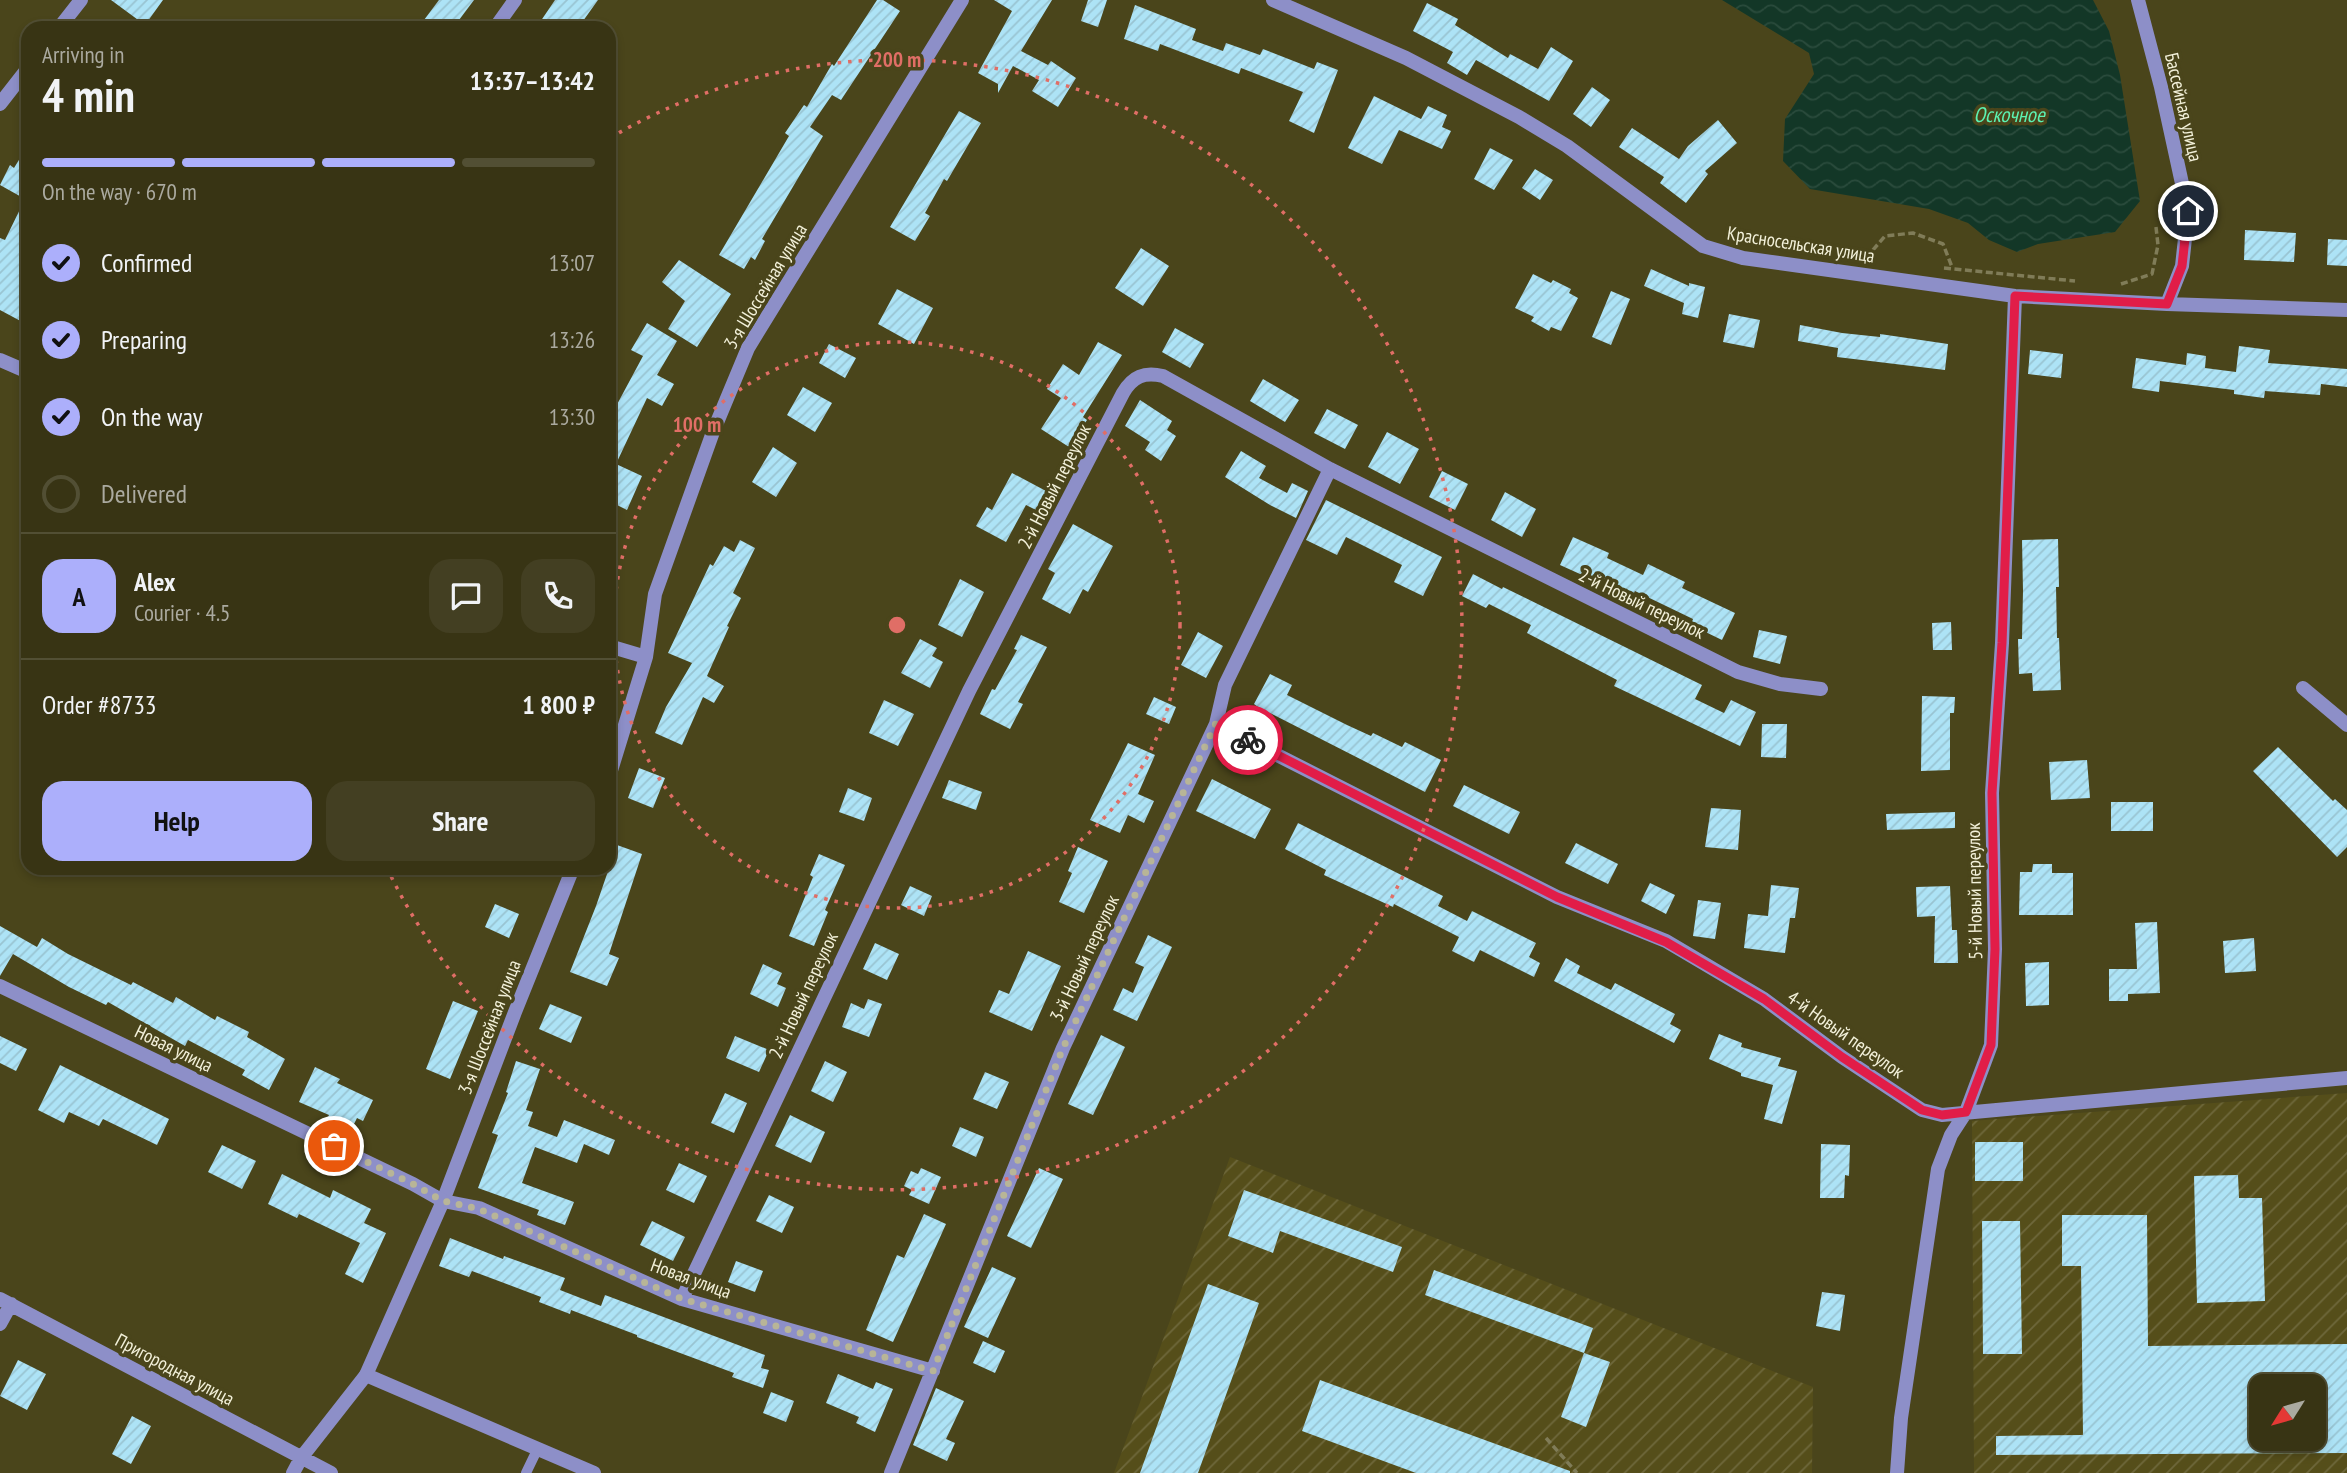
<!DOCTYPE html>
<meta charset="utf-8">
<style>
body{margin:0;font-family:"PT Sans Narrow",sans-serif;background:#433f22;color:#f1f3f6;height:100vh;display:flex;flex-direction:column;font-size:26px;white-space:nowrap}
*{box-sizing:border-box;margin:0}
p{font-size:23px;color:#abaaa0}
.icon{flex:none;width:38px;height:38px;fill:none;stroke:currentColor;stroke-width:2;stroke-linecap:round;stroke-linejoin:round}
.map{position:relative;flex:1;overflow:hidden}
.details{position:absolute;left:21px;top:21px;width:595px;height:854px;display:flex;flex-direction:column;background:#383414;border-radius:21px;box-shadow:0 4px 10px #0003,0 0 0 2px #524f34}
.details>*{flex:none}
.needle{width:46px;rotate:233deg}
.controls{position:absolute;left:2249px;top:1374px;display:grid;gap:14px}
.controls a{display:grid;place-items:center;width:77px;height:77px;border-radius:14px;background:#383414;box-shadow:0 4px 10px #0003,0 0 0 2px #524f34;font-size:35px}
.pin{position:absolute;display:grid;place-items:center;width:60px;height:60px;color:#fff;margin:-30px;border:4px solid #fff;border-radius:50%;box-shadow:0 2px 7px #0007}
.courier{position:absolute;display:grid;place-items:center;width:70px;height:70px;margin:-35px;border:5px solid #e11d48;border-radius:50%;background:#fff;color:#222;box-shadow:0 2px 9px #0007}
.summary em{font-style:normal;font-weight:700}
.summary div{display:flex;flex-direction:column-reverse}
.summary{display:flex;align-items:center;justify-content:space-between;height:119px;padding:0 21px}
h1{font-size:46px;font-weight:700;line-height:52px}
.bar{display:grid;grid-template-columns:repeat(4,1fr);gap:10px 7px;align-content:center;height:84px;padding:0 21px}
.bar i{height:9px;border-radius:5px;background:#524f34}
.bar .on{background:#acaffb}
.bar p{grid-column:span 4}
.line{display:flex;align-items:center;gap:18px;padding:0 21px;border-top:2px solid #524f34}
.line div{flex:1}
.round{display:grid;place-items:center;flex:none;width:74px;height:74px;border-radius:21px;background:#433f22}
ol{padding:0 21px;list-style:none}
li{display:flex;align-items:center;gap:21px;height:77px}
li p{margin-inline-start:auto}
li .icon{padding:7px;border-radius:50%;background:#acaffb;color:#111;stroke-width:4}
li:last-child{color:#abaaa0}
li i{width:38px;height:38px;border:4px solid #524f34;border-radius:50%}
.primary-button{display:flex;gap:14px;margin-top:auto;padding:14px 21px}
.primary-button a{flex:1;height:80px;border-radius:21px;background:#acaffb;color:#111;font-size:28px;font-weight:700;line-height:80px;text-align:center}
.primary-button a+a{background:#433f22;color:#f1f3f6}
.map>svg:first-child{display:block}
.industrial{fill:url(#industrial-furrows);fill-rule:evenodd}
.water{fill:url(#water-waves)}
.building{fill:url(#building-hatch);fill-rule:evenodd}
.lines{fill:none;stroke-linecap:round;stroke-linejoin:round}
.path{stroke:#807c58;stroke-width:3.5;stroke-dasharray:7 3.5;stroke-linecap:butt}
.service{stroke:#8d8fc8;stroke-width:10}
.minor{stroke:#8d8fc8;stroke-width:14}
.tertiary{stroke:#8d8fc8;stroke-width:14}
.done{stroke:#b8b597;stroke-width:7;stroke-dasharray:0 12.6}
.route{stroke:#e11d48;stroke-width:9}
.ring{fill:none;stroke:#e06e66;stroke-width:3.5;stroke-dasharray:3.5 7}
.labels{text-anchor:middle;stroke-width:7;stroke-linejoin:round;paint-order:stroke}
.street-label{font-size:19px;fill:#f3f1da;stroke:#4a451b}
.water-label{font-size:21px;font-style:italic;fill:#5cf2b2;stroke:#4a451b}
.centre{fill:#e06e66;stroke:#4a451b;stroke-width:3.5}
.ring-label{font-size:21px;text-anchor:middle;font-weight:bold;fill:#e06e66;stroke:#4a451b;stroke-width:7;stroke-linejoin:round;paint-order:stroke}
</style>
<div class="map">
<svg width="2347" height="1473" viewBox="0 0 2347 1473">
<defs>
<pattern id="industrial-furrows" width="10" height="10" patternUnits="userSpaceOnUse" patternTransform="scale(1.75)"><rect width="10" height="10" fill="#554e1a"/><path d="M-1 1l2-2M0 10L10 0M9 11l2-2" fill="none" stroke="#6e683b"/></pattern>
<pattern id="water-waves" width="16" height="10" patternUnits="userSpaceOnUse" patternTransform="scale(1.75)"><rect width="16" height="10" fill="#133727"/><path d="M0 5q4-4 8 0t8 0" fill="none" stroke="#2a4b3c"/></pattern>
<pattern id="building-hatch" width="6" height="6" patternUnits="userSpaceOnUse" patternTransform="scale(1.75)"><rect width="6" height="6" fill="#ade3f6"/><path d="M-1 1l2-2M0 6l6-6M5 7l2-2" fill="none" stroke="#99c4d2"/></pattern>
</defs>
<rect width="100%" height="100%" fill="#4a451b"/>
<!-- industrial -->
<path class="industrial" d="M2347,1093V1473H1974L1972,1121ZM2261,1386H2314V1438H2261Z
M1230,1157L1813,1387L1812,1473H1114Z"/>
<!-- water -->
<path class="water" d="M1722,0H2093L2109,31L2120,75L2140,201L2115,232L2038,244L2017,252L1989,240L1968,223L1929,209L1810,189L1783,161L1785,119L1814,74L1809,53Z"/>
<!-- building -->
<path class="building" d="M111,0H163L145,25Z
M439,0H474L453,28H418Z
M555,0H598L578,28H536Z
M877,0H883L900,11L841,100L832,95L810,127L823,136L762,239L765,241L755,260L751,257L744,269L719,255L789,136L785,133L804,105L807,107L832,64L834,66Z
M994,0H1052L1021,51L1048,65L1051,61L1076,78L1058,107L1032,91L1039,80L1013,66L998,93V84L978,73L1012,11Z
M1088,0H1107L1098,27L1081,21Z
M1427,3L1458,19L1455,25L1508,58L1510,54L1538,69L1551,47L1573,61L1549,101L1476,60L1467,75L1447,63L1453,52L1413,31Z
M1135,5L1196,29L1192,40L1223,51L1226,43L1260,55L1263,49L1314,69L1317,62L1338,70L1314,133L1289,121L1303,92L1241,68L1239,74L1160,44L1158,51L1124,39Z
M1592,87L1610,100L1591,127L1573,114Z
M1374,96L1421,119L1428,106L1447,115L1442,127L1451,131L1442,149L1399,130L1382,164L1348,148Z
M959,111L981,123L947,181L944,179L925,213L930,216L915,241L890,227Z
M1718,120L1737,143L1705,171L1708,174L1686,203L1660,183L1664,177L1619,147L1632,128L1679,159L1688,146Z
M28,145V325L0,310V238L5,240L25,199L0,185L10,165L14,168Z
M1490,148L1513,160L1494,190L1474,179Z
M1535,169L1553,180L1540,200L1522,188Z
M2245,230L2296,233L2294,262L2244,260Z
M2328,239L2347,240V266L2327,265Z
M1141,248L1169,266L1143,306L1115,288Z
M679,260L731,294L697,347L668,329L685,301L662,282Z
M1651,269L1689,286V283L1705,287L1698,318L1682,314L1684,303L1644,286Z
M1533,274L1551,283L1553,280L1571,289L1569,293L1578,298L1561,331L1551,327L1549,331L1531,321L1534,317L1515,308Z
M897,289L933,308L914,344L878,324Z
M1611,291L1630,299L1611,345L1592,337Z
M1729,314L1760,320L1754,348L1723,342Z
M647,323L677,341L657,375L674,384L662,406L647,398L616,464L642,476L627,510L609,501V408L614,410L643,356L631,350Z
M1800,325L1842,333L1880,337V334L1948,344L1945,370L1837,357L1838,348L1798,341Z
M1175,328L1204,344L1190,368L1162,352Z
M1098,342L1122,355L1083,417L1087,420L1069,447L1041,429L1061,398L1047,389L1063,364L1079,375Z
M829,344L856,358L845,378L819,363Z
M2239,346L2270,350L2268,363L2347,369V387L2321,384L2320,395L2265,391L2264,398L2234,394V390L2160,381L2159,392L2132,388L2136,358L2186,365L2187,353L2206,356L2205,368L2236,372Z
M2030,350L2063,354L2061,378L2028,374Z
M1263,379L1299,400L1285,422L1250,401Z
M803,387L832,403L815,432L787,415Z
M1140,400L1172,421L1167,430L1176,436L1161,461L1145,450L1150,442L1125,426Z
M1327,409L1358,425L1345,449L1314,433Z
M1387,432L1419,449L1400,484L1368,467Z
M773,447L797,463L776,497L752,482Z
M1241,451L1266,466L1259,478L1287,493L1292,483L1308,491L1296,518L1270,505L1225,477Z
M1442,471L1468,484L1455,510L1429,497Z
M1012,473L1046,491L1036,510L1026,505L1006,542L976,526L987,507L992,510Z
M1505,492L1536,509L1522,537L1491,520Z
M1326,500L1442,557L1423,596L1394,582L1402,565L1346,537L1337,555L1306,540Z
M1073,524L1113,546L1088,592L1083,589L1070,614L1042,599L1055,573L1048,569Z
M1573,537L1609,553L1607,558L1643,575L1648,564L1685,582L1682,588L1735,613L1722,640L1691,625L1693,619L1635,591L1627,606L1607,596L1611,588L1560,565Z
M2058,539L2059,587H2056L2057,638H2059L2061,690L2033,691L2032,673L2019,674L2018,639H2022L2023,591L2022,540Z
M740,540L755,548L733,593L741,598L727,626L729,627L707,676L724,686L714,703L703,697L682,745L655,733L666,707L692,663L668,653L710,564L713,566L724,546L734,552Z
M1473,574L1502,589L1503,587L1702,685L1695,699L1724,713L1731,700L1756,712L1740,746L1614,686L1617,680L1527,633L1531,625L1489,604L1486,608L1462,596Z
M960,579L984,592L962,637L938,625Z
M1951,622L1952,650H1933L1932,623Z
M1759,630L1787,636L1780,664L1753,657Z
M1198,632L1223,646L1206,678L1181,665Z
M1021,635L1047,647L1018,702L1023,704L1010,729L980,714L992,689L995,690L1017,650L1014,649Z
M920,639L937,648L932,656L943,662L930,688L901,673Z
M1270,674L1292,685L1287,695L1347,725L1371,736L1373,733L1402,747L1405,742L1441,760L1425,792L1258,707L1254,704Z
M1922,696L1955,697L1954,713H1950V770L1921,771Z
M1154,697L1176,707L1169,724L1146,714Z
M884,700L914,714L898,746L869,733Z
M1762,724H1787L1786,758L1761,757Z
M1128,743L1155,755L1138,794L1154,801L1144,823L1128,815L1120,833L1090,820Z
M2278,747L2333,801L2335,799L2347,810V847L2337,857L2253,771Z
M2087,760L2090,798L2051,800L2049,762Z
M639,768L665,778L653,808L628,798Z
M1212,779L1271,809L1255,839L1196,811Z
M949,780L982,792L976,810L942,798Z
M1464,785L1520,812L1509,834L1453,806Z
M848,788L872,798L864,821L839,812Z
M2111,802H2153V831H2111Z
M1711,808L1741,810L1738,850L1705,847Z
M1955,812V828L1887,830L1886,814Z
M1298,823L1443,896L1438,906L1467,921L1472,911L1536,943L1529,957L1540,963L1534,977L1480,950L1474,962L1452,951L1459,937L1394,904L1393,907L1324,875L1326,870L1285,849Z
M1576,843L1618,864L1608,884L1565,863Z
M617,845L642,854L609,954L619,958L607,986L570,972L596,906Z
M1078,847L1108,861L1084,913L1059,902L1072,873L1068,871Z
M819,854L845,865L825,910L828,912L814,946L789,936L813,877L810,875Z
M2033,864H2052V873H2073V915H2019L2020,872H2032Z
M1650,883L1675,895L1666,914L1641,901Z
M1771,885L1799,888L1795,918H1790L1785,953L1744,948L1748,914L1768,916Z
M910,886L932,896L924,916L901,905Z
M1950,886L1952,930H1957L1958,963H1934L1935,916L1917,917L1916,887Z
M1698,900L1721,903L1715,939L1693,936Z
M495,904L519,914L509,938L485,927Z
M2157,922L2160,993L2128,994V1001H2109V969H2137L2135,923Z
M0,926L37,947L42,938L68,954L131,985L133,982L173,1003L176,997L215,1020L217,1016L249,1032L247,1037L285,1059L269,1090L242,1075L245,1070L188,1040L185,1046L108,1002L106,1005L69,987L13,954L0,976Z
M1148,935L1172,947L1137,1021L1113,1010L1123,988L1133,993L1144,967L1135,963Z
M2254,938L2256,971L2225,973L2223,941Z
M875,943L899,954L887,980L863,969Z
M1028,951L1061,966L1032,1031L989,1012L999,990L1009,994Z
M1566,958L1580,966L1577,973L1611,990L1615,983L1675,1014L1670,1024L1681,1030L1674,1043L1554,981Z
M2049,962V1005L2026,1006L2025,963Z
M763,964L782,973L777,984L786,988L778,1007L750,994Z
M868,999L882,1004L869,1037L842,1027L851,1003L864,1009Z
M453,1001L478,1011L450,1079L426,1069Z
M550,1004L582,1017L571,1043L539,1029Z
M1719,1034L1742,1043L1741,1047L1781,1058L1778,1066L1797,1071L1782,1124L1764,1119L1773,1085L1741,1076V1073L1709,1059Z
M1101,1035L1125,1047L1093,1115L1068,1104Z
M0,1036L27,1049L16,1071L0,1063Z
M735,1036L769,1050L759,1072L726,1058Z
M516,1061L540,1069L526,1110L533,1112L528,1126L557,1137L564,1120L615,1140L609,1155L584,1144L577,1163L535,1147L522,1183L574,1202L565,1225L537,1215L539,1210L478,1188L498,1135L492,1133L508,1093L506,1092Z
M825,1061L847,1072L833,1102L811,1091Z
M60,1065L169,1119L157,1145L103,1119L99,1126L69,1112L64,1123L38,1110Z
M315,1067L340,1079L337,1083L373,1100L363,1121L357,1118L351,1130L327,1119L329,1115L299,1102Z
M985,1072L1009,1082L997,1109L973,1099Z
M725,1093L747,1103L734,1133L711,1123Z
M790,1115L825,1132L811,1163L775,1146Z
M960,1127L984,1137L976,1157L952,1146Z
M1975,1142H2023V1181H1975Z
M1821,1144L1850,1145L1849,1176L1845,1175L1844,1198H1820Z
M222,1145L256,1161L242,1189L208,1172Z
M679,1163L707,1176L694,1203L666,1190Z
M921,1168L941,1177L929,1204L909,1195L912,1190L904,1186L911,1171L918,1174Z
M1039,1168L1063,1179L1031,1248L1007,1236Z
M282,1174L330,1198L333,1190L371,1209L364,1223L386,1233L363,1283L345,1274L360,1243L299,1214L297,1218L268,1204Z
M2238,1175L2239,1198H2262L2265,1301L2197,1303L2194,1176Z
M1244,1190L1402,1247L1393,1272L1280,1231L1273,1253L1228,1236Z
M769,1195L794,1207L782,1233L756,1221Z
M924,1214L946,1224L893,1342L866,1330L897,1255L904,1258Z
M2062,1215H2147L2148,1346L2347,1344V1453L1996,1455V1436L2083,1435L2081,1266H2062ZM2261,1386H2314V1438H2261Z
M652,1221L685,1237L673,1261L640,1245Z
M1982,1221H2020L2022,1354H1983Z
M450,1238L503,1259L504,1256L565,1278L560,1290L601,1306L605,1295L765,1355L761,1368L769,1370L763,1388L732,1377L734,1373L637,1337V1335L571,1310L570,1314L539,1302L541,1297L472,1271L469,1277L439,1266Z
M736,1261L763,1271L755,1292L728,1282Z
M992,1267L1016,1278L988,1338L964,1327Z
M1434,1270L1593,1328L1584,1353L1425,1295Z
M1208,1284L1259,1303L1198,1473H1140Z
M1822,1292L1845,1295L1840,1331L1816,1326Z
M983,1341L1005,1351L995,1373L973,1363Z
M1584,1353L1610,1362L1586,1427L1561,1417Z
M18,1360L46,1374L27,1410L0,1396Z
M838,1374L873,1389L876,1382L893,1389L875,1432L856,1423L859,1417L826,1403Z
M1320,1380L1570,1471V1473H1416L1302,1431Z
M936,1388L964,1401L946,1439L955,1443L947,1461L913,1445Z
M771,1392L794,1401L786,1422L763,1413Z
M132,1416L151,1426L131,1464L112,1454Z"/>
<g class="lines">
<!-- path -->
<path class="path" d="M1866,258L1885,236L1913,233L1943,244L1952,267
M1944,268L2075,281
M2121,284L2152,274L2158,245L2156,227
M1546,1438L1577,1473"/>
<!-- service -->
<path class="service" d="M526,1473L538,1448"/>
<!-- minor -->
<path class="minor" d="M1273,0L1406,58L1519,117L1567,146L1703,246L1743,258L2015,296L2167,304L2347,310
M2138,0L2161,87L2188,211L2182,266L2167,304
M59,28L81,0
M495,28L515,0
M0,104L28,68
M0,360L28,372
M609,646L646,657
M2303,688L2347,725
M1216,724L1557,897L1666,941L1764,999L1842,1057L1922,1110L1942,1115L2347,1078
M609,777L646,657L655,594L713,432L748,348L962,0
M573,868L515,1012L443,1201L479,1208L682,1299L933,1371
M0,1299L331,1473
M682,1299L969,691L1123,393C1133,376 1144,372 1163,376L1330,469L1738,672L1780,684L1821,689
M0,1324L11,1304
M293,1473L301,1458L366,1375
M891,1473L1063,1048L1216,724L1225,685L1330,469
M1897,1473L1901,1418L1938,1169L1951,1135L1966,1112L1991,1045L1995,949L1992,793L2002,643L2015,296"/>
<!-- tertiary -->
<path class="tertiary" d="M0,986L413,1184L443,1201L366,1375L594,1473"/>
</g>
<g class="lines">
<!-- done -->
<path class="done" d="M334,1146L413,1184L443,1201L479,1209L682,1299L933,1371L1063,1048L1216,723L1248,740"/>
<!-- route -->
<path class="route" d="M1248,740L1557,897L1666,942L1764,999L1842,1057L1922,1110L1942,1115L1966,1112L1991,1045L1995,949L1992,793L2002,643L2015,296L2167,304L2182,266L2188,211"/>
</g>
<!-- distance rings -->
<g class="ring">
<circle cx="897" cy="625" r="283"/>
<path d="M610 138A565 565 0 1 1 387 868"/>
</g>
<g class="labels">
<!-- street labels -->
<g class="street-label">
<text transform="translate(2184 107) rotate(77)" y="7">Бассейная улица</text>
<text transform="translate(1801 244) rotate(9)" y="7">Красносельская улица</text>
<text transform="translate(765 286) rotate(-59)" y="7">3-я Шоссейная улица</text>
<text transform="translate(1054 486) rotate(-63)" y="7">2-й Новый переулок</text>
<text transform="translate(1642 603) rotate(26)" y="7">2-й Новый переулок</text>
<text transform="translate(1974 891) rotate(-91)" y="7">5-й Новый переулок</text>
<text transform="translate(1084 958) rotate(-65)" y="7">3-й Новый переулок</text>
<text transform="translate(803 995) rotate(-65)" y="7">2-й Новый переулок</text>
<text transform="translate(489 1027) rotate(-69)" y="7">3-я Шоссейная улица</text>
<text transform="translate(1846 1034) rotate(35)" y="7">4-й Новый переулок</text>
<text transform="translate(174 1048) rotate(26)" y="7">Новая улица</text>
<text transform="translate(691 1278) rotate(20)" y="7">Новая улица</text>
<text transform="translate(175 1369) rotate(28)" y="7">Пригородная улица</text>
</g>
<!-- water labels -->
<g class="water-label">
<text x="2009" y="122">Оскочное</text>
</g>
</g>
<circle cx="897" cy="625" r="10" class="centre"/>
<g class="ring-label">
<text x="897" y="67">200 m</text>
<text x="697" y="432">100 m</text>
</g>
</svg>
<div class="controls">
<a><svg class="needle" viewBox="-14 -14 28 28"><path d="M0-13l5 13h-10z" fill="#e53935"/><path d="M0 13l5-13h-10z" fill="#abaaa0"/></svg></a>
</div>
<div class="pin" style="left:334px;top:1146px;background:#ea580c"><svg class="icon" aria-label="bag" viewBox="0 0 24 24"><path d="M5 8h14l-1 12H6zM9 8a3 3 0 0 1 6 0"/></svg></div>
<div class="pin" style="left:2188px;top:211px;background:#1f2937"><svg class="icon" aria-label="home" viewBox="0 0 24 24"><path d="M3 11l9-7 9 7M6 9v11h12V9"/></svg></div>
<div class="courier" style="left:1248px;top:740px"><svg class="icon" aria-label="bike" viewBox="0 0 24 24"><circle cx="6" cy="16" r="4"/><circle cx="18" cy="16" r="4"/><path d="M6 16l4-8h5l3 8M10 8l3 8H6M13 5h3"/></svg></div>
<section class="details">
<div class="summary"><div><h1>4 min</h1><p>Arriving in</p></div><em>13:37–13:42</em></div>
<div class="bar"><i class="on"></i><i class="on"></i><i class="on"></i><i></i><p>On the way · 670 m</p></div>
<ol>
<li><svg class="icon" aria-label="check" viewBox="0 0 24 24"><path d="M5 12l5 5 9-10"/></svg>Confirmed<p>13:07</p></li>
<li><svg class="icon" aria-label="check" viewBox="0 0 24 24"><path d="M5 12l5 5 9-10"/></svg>Preparing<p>13:26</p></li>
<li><svg class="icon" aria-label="check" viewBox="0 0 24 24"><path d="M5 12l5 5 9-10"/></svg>On the way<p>13:30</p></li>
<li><i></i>Delivered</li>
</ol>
<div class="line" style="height:126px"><b class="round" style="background:#acaffb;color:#111">A</b><div><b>Alex</b><p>Courier · 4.5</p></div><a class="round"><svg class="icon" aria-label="chat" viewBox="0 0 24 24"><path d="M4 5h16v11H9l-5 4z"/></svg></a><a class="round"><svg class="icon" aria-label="phone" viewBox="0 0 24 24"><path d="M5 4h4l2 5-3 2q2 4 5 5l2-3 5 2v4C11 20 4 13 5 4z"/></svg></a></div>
<div class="line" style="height:91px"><div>Order #8733</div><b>1 800 ₽</b></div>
<div class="primary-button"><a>Help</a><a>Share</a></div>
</section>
</div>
